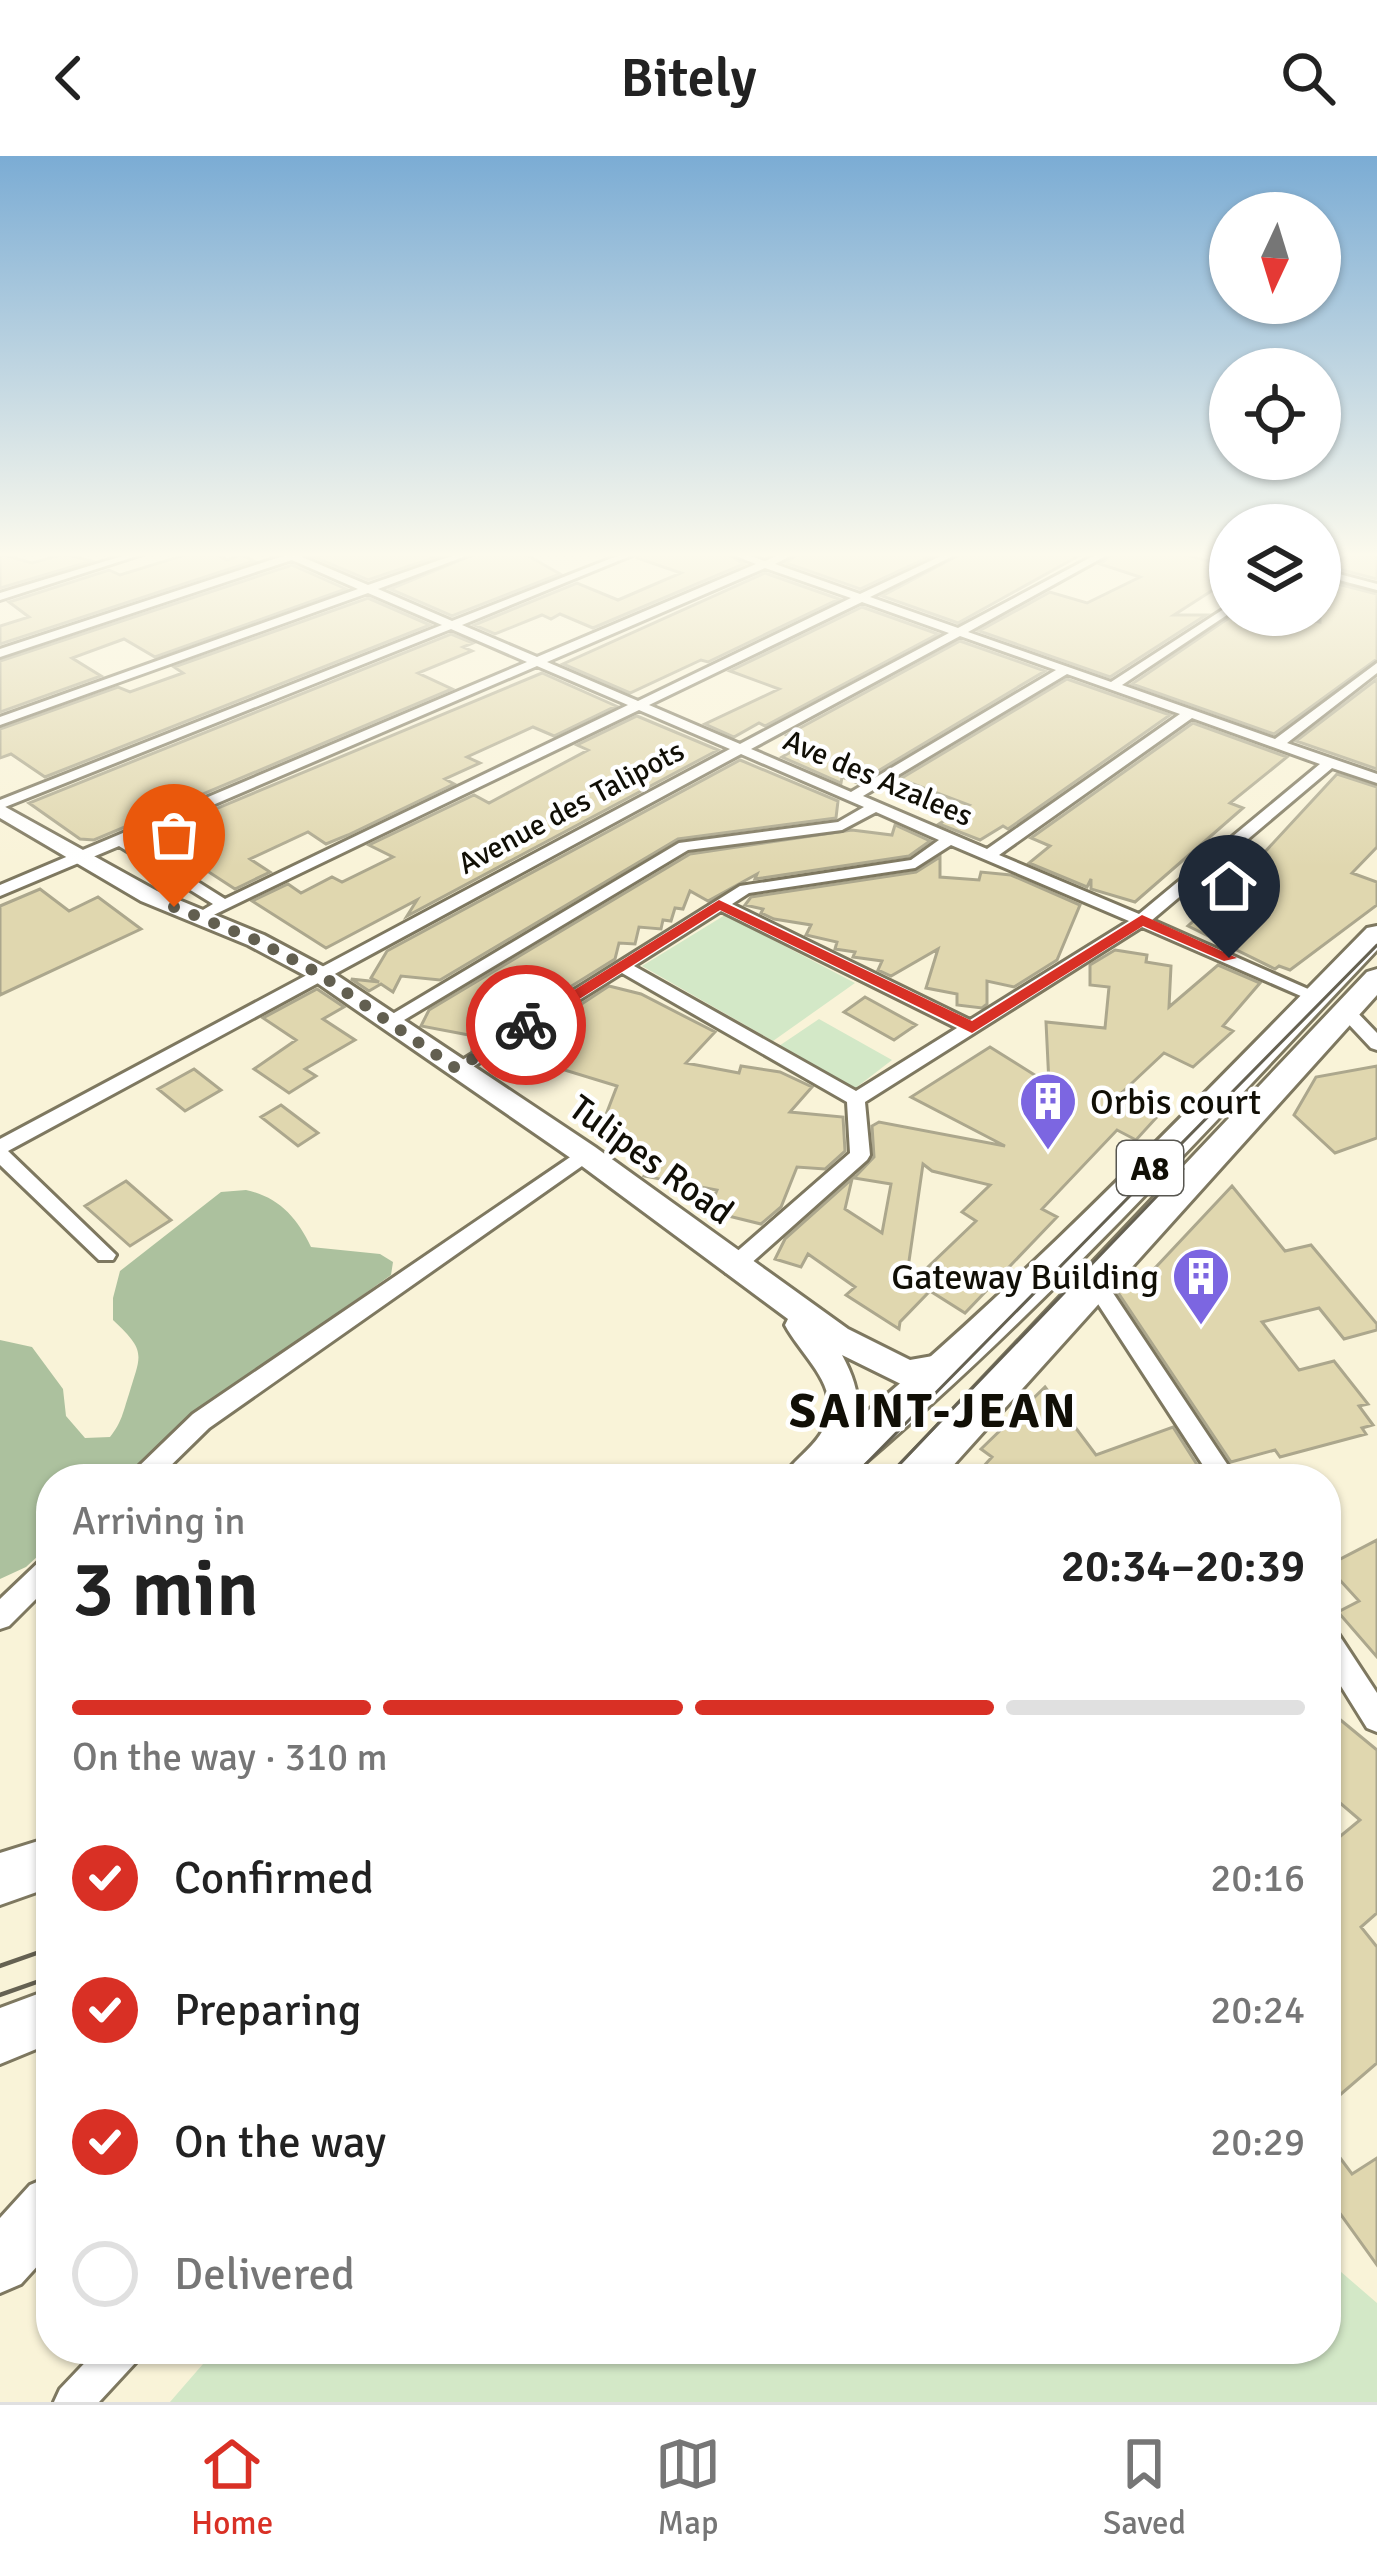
<!DOCTYPE html>
<meta charset="utf-8">
<style>
body{margin:0;font-family:Signika,sans-serif;background:#f2f2f2;color:#222;height:100vh;display:flex;flex-direction:column;font-size:45px;white-space:nowrap}
*{box-sizing:border-box;margin:0}
p{font-size:39px;color:#767676}
.icon{flex:none;width:66px;height:66px;fill:none;stroke:currentColor;stroke-width:2;stroke-linecap:round;stroke-linejoin:round}
.map{position:relative;flex:1;overflow:hidden}
.details{position:absolute;left:36px;top:1308px;width:1305px;height:900px;display:flex;flex-direction:column;background:#fff;border-radius:48px;box-shadow:0 3px 9px #0004}
.details>*{flex:none}
.needle{width:78px;rotate:184deg}
.buttons{position:absolute;left:1209px;top:36px;display:grid;gap:24px}
.buttons a{display:grid;place-items:center;width:132px;height:132px;border-radius:50%;background:#fff;box-shadow:0 3px 9px #0004;font-size:60px}
.pin{position:absolute;display:grid;place-items:center;width:102px;height:102px;color:#fff;margin:-123px -51px;border-radius:50% 50% 50% 0;rotate:-45deg;box-shadow:0 0 12px #0007}
.pin .icon{rotate:45deg}
.courier{position:absolute;display:grid;place-items:center;width:120px;height:120px;margin:-60px;border:9px solid #d93025;border-radius:50%;background:#fff;color:#222;box-shadow:0 3px 15px #0007}
.headline em{font-style:normal;font-weight:600}
.headline div{display:flex;flex-direction:column-reverse}
.headline{display:flex;align-items:center;justify-content:space-between;height:204px;padding:0 36px}
h1{font-size:78px;font-weight:600;line-height:90px}
.bar{display:grid;grid-template-columns:repeat(4,1fr);gap:18px 12px;align-content:center;height:144px;padding:0 36px}
.bar i{height:15px;border-radius:9px;background:#e0e0e0}
.bar .current{background:#d93025}
.bar p{grid-column:span 4}
ol{padding:0 36px;list-style:none}
li{display:flex;align-items:center;gap:36px;height:132px}
li p{margin-inline-start:auto}
li .icon{padding:12px;border-radius:50%;background:#d93025;color:#fff;stroke-width:4}
li:last-child{color:#767676}
li i{width:66px;height:66px;border:6px solid #e0e0e0;border-radius:50%}
header{display:flex;justify-content:space-between;align-items:center;height:156px;padding:0 36px;background:#fff;font-size:54px;font-weight:600}
.dock{display:flex;justify-content:space-around;align-items:center;height:168px;border-top:3px solid #e0e0e0;background:#fff;font-size:33px;color:#767676}
.dock a{display:grid;justify-items:center;gap:6px}
.dock .current{color:#d93025}
.map>svg:first-child{display:block}
.green{fill:#d3e8c7}
.forest{fill:#acc19e}
.building{fill:#e0d7af;stroke:#aca78d;stroke-width:3;fill-rule:evenodd}
.lines{fill:none;stroke-linecap:round;stroke-linejoin:round}
.minor-casing{stroke:#7e7860;stroke-width:6}
.secondary-casing{stroke:#7e7860;stroke-width:6}
.primary-casing{stroke:#7e7860;stroke-width:6}
.minor{fill:#fff;fill-rule:evenodd}
.secondary{fill:#fff;fill-rule:evenodd}
.primary{fill:#fff;fill-rule:evenodd}
.tram-far1{stroke:#656152;stroke-width:3}
.tram{stroke:#656152;stroke-width:4.5}
.route{fill:#d93025}
.done{stroke:#625f50;stroke-width:12;stroke-dasharray:0 21.6}
.labels{text-anchor:middle;stroke-width:9;stroke-linejoin:round;paint-order:stroke}
.far-street-label{font-size:30px;fill:#110f06;stroke:#fff}
.shield{fill:#fff;stroke:#585751;stroke-width:3}
.shield-label{font-size:33px;font-weight:bold;fill:#110f06}
.poi-label{font-size:36px;fill:#110f06;stroke:#fff;text-anchor:start}
.street-label{font-size:36px;fill:#110f06;stroke:#fff}
.district-label{font-size:48px;font-weight:bold;letter-spacing:3px;fill:#110f06;stroke:#fff}
</style>
<header><svg class="icon" aria-label="back" viewBox="0 0 24 24"><path d="M15 5l-7 7 7 7"/></svg>Bitely<svg class="icon" aria-label="search" viewBox="0 0 24 24"><circle cx="10" cy="10" r="6"/><path d="M15 15l6 6"/></svg></header>
<div class="map">
<svg width="1377" height="2246" viewBox="0 0 1377 2246">
<rect width="100%" height="100%" fill="#f9f3d8"/>
<!-- green -->
<path class="green" d="M725,759L855,827L773,885L642,810Z
M819,863L892,904L853,934L779,890Z
M1326,2103L1377,2147V2246H170L216,2193H1326Z"/>
<!-- forest -->
<path class="forest" d="M246,1034C278,1041 297,1061 311,1091L380,1098L393,1106L391,1119L212,1246L123,1323H51V1388L26,1411L0,1423V1184L32,1191L63,1233L66,1260L85,1282L110,1281C122,1266 123,1256 129,1238C141,1198 147,1196 113,1164V1142L120,1115L221,1036Z"/>
<!-- building -->
<path class="building" d="M0,398L32,407L64,398L92,405L0,432Z
M188,398H215L227,404L241,399L254,405L0,488V470L29,461L9,446L109,414L120,419Z
M325,398H445L368,424L314,401Z
M475,398H525L560,418L452,460L390,433Z
M639,398H727L744,408L593,472L560,458L551,463L542,459L495,478L474,469L577,427L618,444L681,417L637,402Z
M798,398H935L860,433L786,407Z
M961,398H1082L958,467L882,440Z
M1113,398H1182L1230,411V423L1174,459H1206L1110,521L979,475L1050,436L1087,447L1140,421L1100,408Z
M1350,398H1377V423L1330,411Z
M292,409L346,433L155,501L124,483L72,502L101,520L0,556V505Z
M765,417L839,443L708,506L701,504L630,537L563,508Z
M1326,425L1377,438V503L1274,578L1132,528L1233,459L1276,468L1289,459L1320,466V429Z
M368,442L430,469L45,621L11,598L0,602V573L118,531L130,536L183,517L174,511Z
M862,451L938,478L765,570L759,567L734,581L705,568L779,533L730,515Z
M451,478L473,487L463,491L472,495L418,517L452,533L94,684L80,683L29,647Z
M960,485L1045,515L858,627L842,621L841,627L782,601L806,587L787,579Z
M542,517L616,550L554,580L533,571L467,601L480,607L445,623L454,628L348,679L326,688L308,676L250,703L270,716L235,733L198,709L208,704L165,674Z
M1067,523L1170,559L1008,673L1003,670L980,684L939,668L969,649L900,623Z
M1377,523V613L1296,585Z
M637,560L718,594L407,760L417,744L326,792L252,745L288,728L301,737L332,721L342,726L393,701L369,689L474,639L489,647L588,594L577,589Z
M1193,567L1287,601L1230,647L1243,652L1135,746L1091,733V723L1087,731L1029,707L1050,690L1031,682Z
M740,604L838,645L836,662L678,683L440,824L401,820L393,836L381,828L369,835L351,823L379,826L371,822L387,795Z
M1337,618L1377,631V691L1352,717L1377,726V749L1290,814L1279,810L1275,813L1188,770L1238,725Z
M895,669L930,685L909,700L755,723L757,718L708,745L690,735L683,753L675,752L671,765L663,764L661,773L639,771L635,788L619,787L615,803L562,836L530,830L525,845L500,864L509,869L472,893L474,880L421,870L429,854L690,698L852,674L892,679Z
M940,701V721L979,724L981,716L1011,719L1080,749L1057,804L1014,831L987,825V848L982,852L957,849V838L926,832L938,793L891,820L878,814L882,805L853,801L855,796L835,793L837,786L806,779L811,769L774,763L761,757L763,753L745,749L751,741L916,716Z
M40,733L69,755L98,741L141,773L0,839V750Z
M1115,794L1147,799L1146,806L1171,810L1169,851L1218,809L1260,827L1223,870L1233,875L1193,911L1164,897L1116,942L1156,962L1136,984L1117,974L1042,1053L1057,1061L965,1157L930,1135L900,1166L899,1173L846,1139L855,1131L808,1098L801,1111L775,1103L785,1083L852,1023L845,1053L882,1077L891,1028L854,1022L874,1001L872,970L879,966L1005,990L911,941L990,891L1049,928L1046,866L1105,872L1109,831L1090,829V809ZM923,1008L932,1015L990,1029L962,1056L976,1065L905,1133Z
M609,830L641,838L715,876L686,907L739,917L741,910L780,916L812,931L790,956L843,961L845,995L825,1013L797,1011L781,1051L761,1068L708,1055L717,1034L644,1020L650,1006L634,1003L641,989L597,982L617,930L542,907L534,923L503,919L505,913L493,912L498,900L529,881L540,888L577,851Z
M317,833L344,851L323,863L355,884L305,913L316,920L289,937L254,913L296,884L263,862Z
M865,841L916,869L894,884L844,856Z
M1377,910V982L1335,997L1294,959L1316,921Z
M194,913L221,934L185,955L158,933Z
M281,949L318,977L298,990L261,961Z
M126,1025L171,1064L130,1090L85,1050Z
M1232,1030L1285,1095L1311,1089L1377,1168V1174L1344,1183L1319,1152L1262,1166L1299,1214L1334,1205L1368,1248L1359,1250L1373,1269L1362,1272L1366,1278L1280,1301L1275,1294L1231,1306L1117,1135L1140,1128Z
M1045,1231L1096,1299L1173,1271L1201,1315L1192,1317L1196,1323H972L992,1301L981,1293Z
M1377,1384V1501L1338,1456L1359,1445L1327,1410Z
M1326,1552L1377,1594V1757L1361,1771L1377,1791V1907L1326,1951V1692L1360,1664L1326,1635Z
M1326,1983L1352,2018L1377,2002V2109L1326,2038Z"/>
<g class="lines">
<defs>
<path id="minor" d="M129,398H143L0,444V437Z
M281,398H306L302,401L368,429L457,398H471L378,433L452,465L622,398H635L462,469L537,501L756,408L731,398H745L765,405L781,398H794L775,408L860,438L945,398H957L870,441L958,472L1097,398H1109L968,476L1111,526L1230,449V457L1122,529L1275,583L1377,507V517L1287,587L1377,618V627L1332,612L1152,764L1324,840L1322,844H1310L1142,771L865,946L870,999L867,1004L740,1117H726L723,1111L726,1105L850,997L847,946L622,817L463,917H451L448,913L740,730L911,704L939,684L876,656L842,674L688,694L394,870L388,871L379,866L679,687L838,666L864,651L741,598L8,995L116,1099L113,1104H99L0,1009V983L730,593L639,554L199,766L191,761L213,748L119,690L0,740V729L527,506L451,473L0,653V644L442,469L368,437L0,569V561L358,433L292,404L0,501V493L283,400ZM765,412L851,442L638,545L547,506ZM862,446L949,477L740,588L649,549ZM960,480L1056,514L851,636L751,593ZM537,510L628,549L225,743L131,684ZM1067,518L1180,558L987,693L863,640ZM1192,562L1320,608L1139,758L999,699ZM951,689L1129,765L970,864L732,748L749,737L915,712ZM721,755L957,872L856,935L634,810Z
M1320,413L1377,428V434L1320,419Z
M1346,850L1352,851L1377,877V894L1371,892L1340,859L1337,855Z
M585,991L592,993L595,998L592,1003L209,1272L157,1323H129L133,1316L193,1258Z
M1094,1117L1101,1119L1237,1323H1212L1087,1131L1083,1125L1087,1119Z
M51,1399V1428L9,1470L0,1473V1443L42,1403Z
M1326,1469L1335,1473L1377,1537V1576L1367,1572L1326,1506Z
M98,2193H141L136,2206L99,2246H54L60,2233Z"/>
<path id="secondary" d="M0,648L157,735L264,779L326,812L595,991L848,1173L910,1204L950,1197L961,1201L966,1210L961,1219L907,1231L842,1199C868,1246 863,1285 823,1323H783C791,1305 809,1296 820,1279C849,1236 803,1203 785,1169L788,1163L575,1005L310,822L248,789L141,745L0,662Z"/>
<path id="primary" d="M1377,770V794C1205,976 1037,1162 846,1323H795L801,1310C1005,1147 1184,958 1367,772Z
M1377,813V839L941,1323H894L900,1310L1367,816Z
M51,1681V1731L0,1749V1697Z
M51,1833V1887L0,1908V1852Z
M51,2020V2095L21,2128L0,2137V2062L30,2029Z"/>
</defs>
<!-- minor casing -->
<use href="#minor" class="minor-casing"/>
<!-- secondary casing -->
<use href="#secondary" class="secondary-casing"/>
<!-- primary casing -->
<use href="#primary" class="primary-casing"/>
<!-- minor -->
<use href="#minor" class="minor"/>
<!-- secondary -->
<use href="#secondary" class="secondary"/>
<!-- primary -->
<use href="#primary" class="primary"/>
<!-- tram-far1 -->
<path class="tram-far1" d="M851,1323L1377,789
M885,1323L1183,1013"/>
<!-- tram -->
<path class="tram" d="M0,1810L51,1792
M0,1839L51,1821"/>
</g>
<!-- sky -->
<linearGradient id="sky" x2="0" y2="1"><stop stop-color="#7bacd4"/><stop offset="0.56" stop-color="#fcfaed"/><stop offset="1" stop-color="#fcfaed" stop-opacity="0"/></linearGradient>
<rect width="1377" height="712" fill="url(#sky)"/>
<!-- route -->
<path class="route" d="M719,744L972,865L1142,759L1237,802L1224,805L1143,770L972,877L720,754L532,873L518,869Z"/>
<g class="lines">
<!-- done -->
<path class="done" d="M174,751L256,784L318,817L457,913L526,869"/>
</g>
<!-- icons -->
<defs>
<symbol id="building-pin" viewBox="-11 -11 22 30"><path d="M0 17L-7.5 6A9.5 9.5 0 1 1 7.5 6Z" fill="#7c66e1" stroke="#fff"/><path d="M-4-6H4V6H1V3H-1V6H-4ZM-2.5-4.3h1.7v1.8h-1.7ZM.8-4.3h1.7v1.8H.8ZM-2.5-1h1.7V.8h-1.7ZM.8-1h1.7V.8H.8Z" fill="#fff"/></symbol>
</defs>
<g fill-rule="evenodd">
<use href="#building-pin" x="1015" y="912" width="66" height="90"/>
<use href="#building-pin" x="1168" y="1087" width="66" height="90"/>
</g>
<g class="labels">
<!-- far-street labels -->
<g class="far-street-label">
<text transform="translate(878 622) rotate(23)" y="10">Ave des Azalees</text>
<text transform="translate(571 651) rotate(-28)" y="10">Avenue des Talipots</text>
</g>
<!-- shield labels -->
<rect class="shield" x="1117" y="985" width="66" height="54" rx="9"/>
<g class="shield-label">
<text x="1150" y="1024">A8</text>
</g>
<!-- poi labels -->
<g class="poi-label">
<text x="1090" y="958">Orbis court</text>
<text x="1159" y="1133" text-anchor="end">Gateway Building</text>
</g>
<!-- street labels -->
<g class="street-label">
<text transform="translate(652 1003) rotate(36)" y="13">Tulipes Road</text>
</g>
<!-- district labels -->
<g class="district-label">
<text x="934" y="1271">SAINT-JEAN</text>
</g>
</g>
</svg>
<div class="buttons">
<a><svg class="needle" viewBox="-14 -14 28 28"><path d="M0-13l5 13h-10z" fill="#e53935"/><path d="M0 13l5-13h-10z" fill="#767676"/></svg></a>
<a><svg class="icon" aria-label="locate" viewBox="0 0 24 24"><circle cx="12" cy="12" r="6"/><path d="M12 2v4M12 18v4M2 12h4M18 12h4"/></svg></a>
<a><svg class="icon" aria-label="layers" viewBox="0 0 24 24"><path d="M12 4l9 5-9 5-9-5zM3 14l9 5 9-5"/></svg></a>
</div>
<div class="pin" style="left:174px;top:751px;background:#ea580c"><svg class="icon" aria-label="bag" viewBox="0 0 24 24"><path d="M5 8h14l-1 12H6zM9 8a3 3 0 0 1 6 0"/></svg></div>
<div class="pin" style="left:1229px;top:802px;background:#1f2937"><svg class="icon" aria-label="home" viewBox="0 0 24 24"><path d="M3 11l9-7 9 7M6 9v11h12V9"/></svg></div>
<div class="courier" style="left:526px;top:869px"><svg class="icon" aria-label="bike" viewBox="0 0 24 24"><circle cx="6" cy="16" r="4"/><circle cx="18" cy="16" r="4"/><path d="M6 16l4-8h5l3 8M10 8l3 8H6M13 5h3"/></svg></div>
<section class="details">
<div class="headline"><div><h1>3 min</h1><p>Arriving in</p></div><em>20:34–20:39</em></div>
<div class="bar"><i class="current"></i><i class="current"></i><i class="current"></i><i></i><p>On the way · 310 m</p></div>
<ol>
<li><svg class="icon" aria-label="check" viewBox="0 0 24 24"><path d="M5 12l5 5 9-10"/></svg>Confirmed<p>20:16</p></li>
<li><svg class="icon" aria-label="check" viewBox="0 0 24 24"><path d="M5 12l5 5 9-10"/></svg>Preparing<p>20:24</p></li>
<li><svg class="icon" aria-label="check" viewBox="0 0 24 24"><path d="M5 12l5 5 9-10"/></svg>On the way<p>20:29</p></li>
<li><i></i>Delivered</li>
</ol>
</section>
</div>
<nav class="dock">
<a class="current"><svg class="icon" aria-label="home" viewBox="0 0 24 24"><path d="M3 11l9-7 9 7M6 9v11h12V9"/></svg>Home</a>
<a><svg class="icon" aria-label="map" viewBox="0 0 24 24"><path d="M3 6l6-2 6 2 6-2v14l-6 2-6-2-6 2zM9 4v14M15 6v14"/></svg>Map</a>
<a><svg class="icon" aria-label="saved" viewBox="0 0 24 24"><path d="M7 4h10v16l-5-4-5 4z"/></svg>Saved</a>
</nav>
